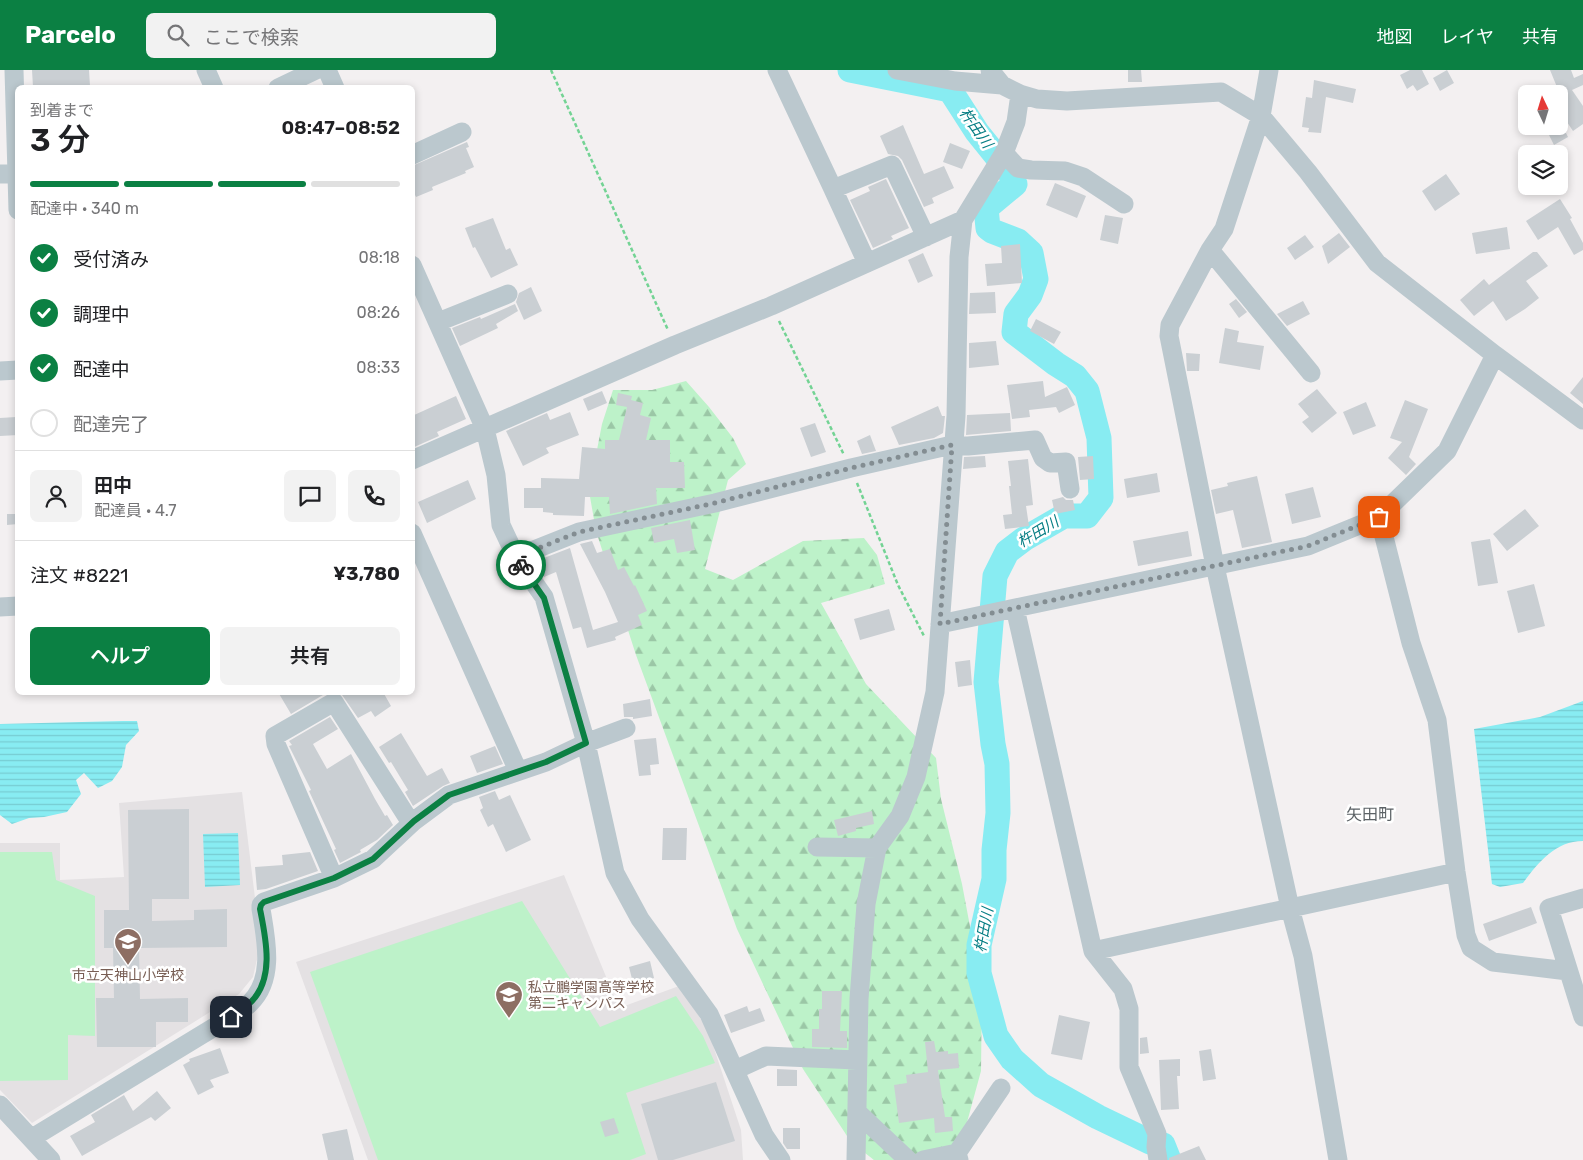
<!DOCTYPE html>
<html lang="ja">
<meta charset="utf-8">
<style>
body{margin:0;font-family:Rubik,"Noto Sans JP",sans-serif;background:#f2f2f2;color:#202124;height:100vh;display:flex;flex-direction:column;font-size:19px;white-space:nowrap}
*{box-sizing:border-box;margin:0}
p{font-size:16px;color:#757577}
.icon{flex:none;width:28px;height:28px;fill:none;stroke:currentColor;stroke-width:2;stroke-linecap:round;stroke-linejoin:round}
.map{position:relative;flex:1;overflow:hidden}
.drawer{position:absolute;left:15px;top:15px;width:400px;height:610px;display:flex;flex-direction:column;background:#fff;border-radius:8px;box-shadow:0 2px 8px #0003}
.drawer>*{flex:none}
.needle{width:32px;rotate:356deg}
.fabs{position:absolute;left:1518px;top:15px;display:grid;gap:10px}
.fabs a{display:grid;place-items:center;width:50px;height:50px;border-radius:8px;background:#fff;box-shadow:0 2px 8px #0003;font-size:25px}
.pin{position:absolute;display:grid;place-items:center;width:42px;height:42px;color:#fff;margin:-21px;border-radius:10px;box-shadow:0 2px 8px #0006}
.courier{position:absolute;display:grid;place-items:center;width:50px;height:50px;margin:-25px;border:4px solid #0b8043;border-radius:50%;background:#fff;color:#222;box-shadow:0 1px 6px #0007}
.summary em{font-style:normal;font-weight:600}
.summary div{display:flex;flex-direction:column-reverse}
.summary{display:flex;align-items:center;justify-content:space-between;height:85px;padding:0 15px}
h1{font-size:32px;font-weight:600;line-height:38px}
.bar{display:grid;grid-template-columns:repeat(4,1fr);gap:8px 5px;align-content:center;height:60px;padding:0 15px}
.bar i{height:6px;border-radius:4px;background:#e0e0e0}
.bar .selected{background:#0b8043}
.bar p{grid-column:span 4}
.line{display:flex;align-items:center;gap:12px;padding:0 15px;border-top:1px solid #e0e0e0}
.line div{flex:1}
.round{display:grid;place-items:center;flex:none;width:52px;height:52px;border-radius:8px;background:#f2f2f2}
ol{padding:0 15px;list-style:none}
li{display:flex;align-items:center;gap:15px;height:55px}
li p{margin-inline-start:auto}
li .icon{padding:5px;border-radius:50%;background:#0b8043;color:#fff;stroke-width:4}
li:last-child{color:#757577}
li i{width:28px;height:28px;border:2px solid #e0e0e0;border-radius:50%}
.action{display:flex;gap:10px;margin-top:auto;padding:10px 15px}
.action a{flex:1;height:58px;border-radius:8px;background:#0b8043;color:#fff;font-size:20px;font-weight:600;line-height:58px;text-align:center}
.action a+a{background:#f2f2f2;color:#202124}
header{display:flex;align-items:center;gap:30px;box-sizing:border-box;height:70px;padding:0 25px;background:#0b8043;color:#fff}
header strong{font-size:24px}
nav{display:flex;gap:28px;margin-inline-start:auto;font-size:18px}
.search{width:350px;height:45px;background:#f2f2f2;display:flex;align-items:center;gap:12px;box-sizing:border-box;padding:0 18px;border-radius:8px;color:#757577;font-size:19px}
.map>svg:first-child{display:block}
.education{fill:#e4e1e3}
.grass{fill:#bdf2c9}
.forest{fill:url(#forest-firs)}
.water{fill:url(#water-rules)}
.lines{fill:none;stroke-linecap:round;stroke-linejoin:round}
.river{stroke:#88ecf2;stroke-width:25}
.building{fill:#cacfd3}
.path{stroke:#73d394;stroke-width:2.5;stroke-dasharray:4 2.5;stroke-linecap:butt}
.minor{stroke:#bbc8ce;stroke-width:19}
.done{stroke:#838d92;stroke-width:5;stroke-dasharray:0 9}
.route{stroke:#0b8043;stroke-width:6}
.labels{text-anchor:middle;stroke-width:5;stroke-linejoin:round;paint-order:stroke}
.education-label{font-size:14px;fill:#785e54;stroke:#fff}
.water-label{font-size:15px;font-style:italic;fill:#077e84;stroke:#fff}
.quarter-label{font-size:16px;fill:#5c6266;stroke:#fff}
</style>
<header>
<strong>Parcelo</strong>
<div class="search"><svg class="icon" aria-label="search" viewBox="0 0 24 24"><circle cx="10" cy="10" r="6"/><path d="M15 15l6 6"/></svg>ここで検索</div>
<nav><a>地図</a><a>レイヤ</a><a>共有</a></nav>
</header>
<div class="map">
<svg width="1583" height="1090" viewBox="0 0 1583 1090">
<defs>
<pattern id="forest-firs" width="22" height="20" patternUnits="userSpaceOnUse" patternTransform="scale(1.25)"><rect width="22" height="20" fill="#bdf2c9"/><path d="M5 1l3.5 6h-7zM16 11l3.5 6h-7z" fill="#9bc7a6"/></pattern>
<pattern id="water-rules" width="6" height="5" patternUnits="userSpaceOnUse" patternTransform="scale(1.25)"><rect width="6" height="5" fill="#88ecf2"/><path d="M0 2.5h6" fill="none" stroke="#77ccd2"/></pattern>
</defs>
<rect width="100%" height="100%" fill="#f3f0f1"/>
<!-- education -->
<path class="education" d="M242,722L255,828L258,885L253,907L239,924L32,1053L0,1020V773H60V810L124,807L119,733Z
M564,805L619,938L679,916L708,960L741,1060L743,1090H368L296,892Z"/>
<!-- grass -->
<path class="grass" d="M0,782H52L56,810L95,826V966L68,965V1010L0,1011Z
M522,831L600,957L676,926L703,966L715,993L626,1023L646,1084L630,1090H378L310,902Z"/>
<!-- forest -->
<path class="forest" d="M686,311L709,337L733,368L746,394L728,410L705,499L733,510L803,471L864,468L877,485L885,514L821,533L866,614L936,688L941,729L962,814L982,920L981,1001L963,1067L945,1090H874L851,1072L803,999L737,859L636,585L596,461L589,421L602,354L613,320H652Z"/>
<!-- water -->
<path class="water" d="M1583,631V771C1555,771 1538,793 1523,813L1500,817L1492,814L1474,659L1540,647Z
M123,651H137L139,661L126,675L122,697L112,711L98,718L84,703L76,710L81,724L67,742L44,747L29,748L12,754L0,745V654Z
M238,763L240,815L205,817L203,764Z"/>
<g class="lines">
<!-- river -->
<path class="river" d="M850,0L950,20L977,62L1010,103L1015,114L986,138L988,158L992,161L1018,171L1031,183L1036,209L1030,225L1016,244L1014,262L1056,294L1075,306L1087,321L1099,368L1101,428L1087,446H1064L1024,469L1007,482L995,506L986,612L993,674L997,694L998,743L994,780V809L979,875V903L996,966L1012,989L1041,1015L1098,1047L1150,1072L1163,1075L1169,1090"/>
</g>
<!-- building -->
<path class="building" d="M32,0H89L90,16L33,17Z
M1128,0H1141L1142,12H1128Z
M1410,0H1422L1429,14L1417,21L1413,15L1407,19L1400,5Z
M1447,0L1454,13L1440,21L1433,8Z
M1550,0H1571L1574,8L1583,4V15L1572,20L1583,36V54L1573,61L1559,40V22Z
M1314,10L1356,19L1353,33L1326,27L1321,63L1308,62L1309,58L1302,57L1306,27L1312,28Z
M903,55L924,104L944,96L954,118L932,128L934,133L924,137L902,90L898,86L888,84L880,66Z
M1563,57L1568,67L1554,75L1549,65Z
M467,72L469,77L466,78L474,97L465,101L466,103L432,117L433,120L416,127L412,119V96Z
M950,73L970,81L962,99L943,92Z
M1446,104L1460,124L1435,141L1422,121Z
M886,109L909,158L891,166L893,169L873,178L850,130L870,121L868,117Z
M1055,113L1086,126L1077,148L1046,135Z
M1560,129L1572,148L1570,149L1583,173V180L1574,185L1558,157L1538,170L1526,151Z
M1105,145L1123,148L1118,174L1100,170Z
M493,148L506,180L510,178L518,195L491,208L475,177L473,178L465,158Z
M1507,157L1510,179L1476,184L1472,163Z
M1339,163L1350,177L1328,194L1322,176Z
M1305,165L1314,177L1295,190L1287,178Z
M1020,174L1022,213L987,216L985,194L1002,193L1001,176Z
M1533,182H1537L1548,196L1526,211L1539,228L1525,239L1506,251L1493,231L1474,246L1460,230L1484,209L1489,215Z
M923,183L933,206L918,213L908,190Z
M531,217L542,241L524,250L516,232L519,223Z
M995,222L996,243L969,244L970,223Z
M1236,229L1247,242L1239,248L1229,234Z
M1303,231L1310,244L1287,256L1277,244Z
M515,234L518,241L496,254L498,258L460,276L452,258L480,247L481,249Z
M1036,249L1061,262L1054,274L1030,261Z
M1225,258L1239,261L1237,272L1264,276L1260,300L1219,293Z
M996,271L999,295L969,298V273Z
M1186,283L1200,284L1199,301H1187Z
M1583,307V334L1570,323Z
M1043,311L1045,327L1067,317L1075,335L1059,343L1056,337L1029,340L1030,347L1012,349L1007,315Z
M1317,319L1337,343L1312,363L1302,352L1309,347L1298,334Z
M602,321L607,333L588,341L583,329Z
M618,323L632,326L631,330L643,333L640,345L651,348L646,370H670V392H684L685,418H656L657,434L610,444L609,427H585L584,446L553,445V443L543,442V438H524V418H541V408L579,409L582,377L605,379V370H619L627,337L616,335Z
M456,326L466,349L437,362L439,366L412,378V346Z
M1405,330L1428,339L1409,387L1416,394L1406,405L1388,388L1402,372L1390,368Z
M1366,332L1376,356L1353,365L1343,342Z
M938,336L942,346H945L943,363L934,368L899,375L891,357Z
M570,342L579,365L546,378L549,383L523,396L506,361L547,343L550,350Z
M1010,343L1011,361L966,365L967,345Z
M16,347L18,365L0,366V348Z
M815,353L826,382L811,387L800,358Z
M870,365L876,381L862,384L857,371Z
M985,386L986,397L963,399L964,387Z
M1093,386L1094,409L1080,410L1078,387Z
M1028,389L1033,435L1026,436L1029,456L1005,459L1003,445L1012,444L1009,416H1011L1008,391Z
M1157,403L1160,422L1127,428L1124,409Z
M1257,406L1272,472L1242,478L1233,440L1216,444L1211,420L1228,416L1227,413Z
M468,410L476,429L427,453L418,432Z
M1313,417L1321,447L1292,454L1285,424Z
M1063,427L1066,430H1073L1075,440L1055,444L1052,430Z
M1525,439L1539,456L1507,481L1493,464Z
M7,444H18V454L7,455Z
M690,450L695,480L677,483L674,469L654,473L651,458Z
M1188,461L1192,486L1138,496L1133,471Z
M1490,469L1498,513L1478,516L1471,472Z
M592,471L597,483L610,479L618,500L624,497L634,516L635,515L647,541L638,545L642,555L615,567L616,570L587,578L581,557L573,559L556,502L544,507L536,491L570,478L593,560L618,552L605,522L580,474Z
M1534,514L1545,556L1518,563L1507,521Z
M889,539L895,560L860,570L854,549Z
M970,590L972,615L958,617L955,592Z
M278,622H328L291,644Z
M340,622H383L391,636L375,647L371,641L358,648Z
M650,629L652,646L633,649V647H624L623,634Z
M330,647L338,659L313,674L327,699L351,684L375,729L385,746L387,745L393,755L377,770L360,780L361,782L340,793L334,780L336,779L309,721L311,720L289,676L292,675L289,671Z
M401,663L427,706L442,698L450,713L443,716L413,736L405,722L408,720L391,692L389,693L379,677Z
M656,668L659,694L650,695L651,705L639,706L634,670Z
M495,676L503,694L477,703L470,686Z
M495,721L499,730L510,725L531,770L506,782L493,754L488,757L480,740L483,738L479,727Z
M189,739V829H152V851L194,850V840L227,839V877L139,878L140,929L188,928V952H156V977H97L96,928H114L113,878H104V840H129L128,740Z
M872,741L874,754L856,758V761L838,766L834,750Z
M663,758H687L686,790H662Z
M310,782L318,801L266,819L257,820L255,797L283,795L282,785Z
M1531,837L1537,853L1489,871L1483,854Z
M650,891L654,908L633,913L629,897Z
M822,921H842L840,961H847V978L812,977V959H819V939H822Z
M747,936L749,942L760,938L765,951L731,963L724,945Z
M1059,945L1090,952L1082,990L1051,984Z
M1147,967L1149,983L1140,984V968Z
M934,971L936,982L948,981V984L958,983L959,998L938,1000L945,1047H952L953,1061L935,1063L934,1048L899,1053L894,1015L907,1013L906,1005L928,1002L925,972Z
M220,978L229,1003L210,1010L214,1017L198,1025L183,995L190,991L189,989Z
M1211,979L1216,1009L1203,1011L1199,981Z
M1180,989V1006H1177L1179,1039L1161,1040L1159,990Z
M777,999L797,1000V1016H777Z
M716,1012L735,1071L673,1090H658L641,1034Z
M157,1021L171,1038L155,1051L151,1047L82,1086L70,1066L95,1052L91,1045L124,1025L133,1041Z
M614,1048L619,1063L605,1067L600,1052Z
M783,1058H800V1079H787L783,1073Z
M347,1059L354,1090H328L322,1064Z
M1199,1076L1206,1090H1169V1088Z"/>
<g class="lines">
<!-- path -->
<path class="path" d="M551,0L668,260
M779,251L844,385
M857,413L898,515L924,566"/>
<!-- minor -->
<path class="minor" d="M14,0L18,140
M206,0L214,18
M327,0L335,18
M777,0L833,119
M897,0L955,11L1002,15
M990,0L1002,15L1020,24L1037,29L1067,31L1221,22L1261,46L1308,102L1377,193L1495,285L1583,350
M1269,0L1261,46L1224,159L1210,180L1170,255L1169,266L1215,496L1290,838L1303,886L1338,1090
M278,18L316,0
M1004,83L1018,98L1031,100L1065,101L1083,107L1124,134
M412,85L462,62
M0,104H18
M1210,180L1311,303
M867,193L833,119L892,95L926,167
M412,195L485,359L496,405L501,455L516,487L544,527L586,673L615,803L640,849L709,944L764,1065L781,1090
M438,252L508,224
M0,301L18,300
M412,390L675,275L771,236L963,150
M1379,447L1411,573L1437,650L1456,802L1466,865L1471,878L1493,892L1568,901
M412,463L518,701
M516,487L579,462L715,433L851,398L952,375L968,376L1035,370L1043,388L1050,393L1066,392L1070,419
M0,537L18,536
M1015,538L1093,881L1123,919L1129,939V997L1157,1064L1156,1077L1158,1090
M940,554L1308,476L1379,447L1447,381L1495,285
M817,777L877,778
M334,808L276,674L275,666L334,632L411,753
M1583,828L1549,838L1583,947
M1093,881L1456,802
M735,1000L766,986L857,990
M0,1035L51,1090
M857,1042L908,1090
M32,1068L231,947C237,942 245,938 250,933C275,909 266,869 261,839V835L264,832L334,808L373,789L414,751L449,725L546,692L586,673L626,658
M957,1083L1001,1018
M856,1090L859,929L866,834L877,778L900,746L916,707L935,622L956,346L959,187L963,150L1004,83L1016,52L1020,24
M923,1090L957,1083L959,1090"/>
</g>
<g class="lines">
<!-- done -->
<path class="done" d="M521,495L516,487L579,462L715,433L851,398L952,375L940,554L1308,476L1379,447"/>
<!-- route -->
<path class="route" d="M231,947C237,942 245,938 250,933C275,909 266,869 260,839L261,835L264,832L334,808L373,789L414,751L449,725L546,692L586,673L544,528L521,495"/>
</g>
<!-- icons -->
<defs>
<symbol id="school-pin" viewBox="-11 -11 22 30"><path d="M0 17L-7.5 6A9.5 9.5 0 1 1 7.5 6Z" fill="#8d6e63" stroke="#fff"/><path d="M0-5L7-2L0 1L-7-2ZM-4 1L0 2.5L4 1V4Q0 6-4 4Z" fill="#fff"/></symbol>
</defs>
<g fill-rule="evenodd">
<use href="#school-pin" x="112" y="856" width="32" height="43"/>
<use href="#school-pin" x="493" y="909" width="32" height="43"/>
</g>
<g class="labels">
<!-- education labels -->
<g class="education-label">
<text x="128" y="910">市立天神山小学校</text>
<text x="528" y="922" text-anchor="start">私立鵬学園高等学校<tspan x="528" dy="16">第二キャンパス</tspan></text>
</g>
<!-- water labels -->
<g class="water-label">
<text transform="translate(976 58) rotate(55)" y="5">杵田川</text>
<text transform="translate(1038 462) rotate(-31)" y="5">杵田川</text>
<text transform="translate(984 860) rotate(-80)" y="5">杵田川</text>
</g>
<!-- quarter labels -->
<g class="quarter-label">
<text x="1370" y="750">矢田町</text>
</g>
</g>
</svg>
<div class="fabs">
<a><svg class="needle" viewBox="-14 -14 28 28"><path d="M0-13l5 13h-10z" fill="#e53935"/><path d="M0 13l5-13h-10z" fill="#757577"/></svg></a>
<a><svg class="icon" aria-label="layers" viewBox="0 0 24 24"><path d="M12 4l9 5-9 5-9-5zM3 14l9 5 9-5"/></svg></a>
</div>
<div class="pin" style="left:1379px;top:447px;background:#ea580c"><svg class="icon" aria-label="bag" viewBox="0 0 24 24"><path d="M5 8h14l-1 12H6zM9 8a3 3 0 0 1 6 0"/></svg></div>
<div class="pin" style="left:231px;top:947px;background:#1f2937"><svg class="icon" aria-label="home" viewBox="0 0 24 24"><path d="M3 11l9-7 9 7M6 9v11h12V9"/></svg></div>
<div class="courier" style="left:521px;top:495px"><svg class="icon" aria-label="bike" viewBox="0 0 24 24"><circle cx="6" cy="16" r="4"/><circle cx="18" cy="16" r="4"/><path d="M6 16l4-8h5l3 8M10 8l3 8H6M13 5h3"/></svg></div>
<section class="drawer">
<div class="summary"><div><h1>3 分</h1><p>到着まで</p></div><em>08:47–08:52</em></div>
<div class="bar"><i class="selected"></i><i class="selected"></i><i class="selected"></i><i></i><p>配達中 · 340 m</p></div>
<ol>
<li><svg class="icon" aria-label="check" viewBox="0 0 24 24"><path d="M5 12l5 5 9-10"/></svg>受付済み<p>08:18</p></li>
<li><svg class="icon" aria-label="check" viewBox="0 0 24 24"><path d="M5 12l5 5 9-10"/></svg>調理中<p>08:26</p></li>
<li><svg class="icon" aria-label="check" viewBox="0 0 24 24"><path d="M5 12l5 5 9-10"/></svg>配達中<p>08:33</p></li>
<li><i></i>配達完了</li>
</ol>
<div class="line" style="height:90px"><a class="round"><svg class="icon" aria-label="person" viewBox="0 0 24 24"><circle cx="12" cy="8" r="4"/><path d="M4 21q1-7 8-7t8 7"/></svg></a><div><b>田中</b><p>配達員 · 4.7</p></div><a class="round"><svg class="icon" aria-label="chat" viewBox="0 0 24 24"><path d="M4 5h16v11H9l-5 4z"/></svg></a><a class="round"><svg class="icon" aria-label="phone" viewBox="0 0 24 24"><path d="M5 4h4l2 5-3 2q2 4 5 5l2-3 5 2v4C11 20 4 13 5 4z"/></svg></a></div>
<div class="line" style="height:65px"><div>注文 #8221</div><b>¥3,780</b></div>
<div class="action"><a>ヘルプ</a><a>共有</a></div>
</section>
</div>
